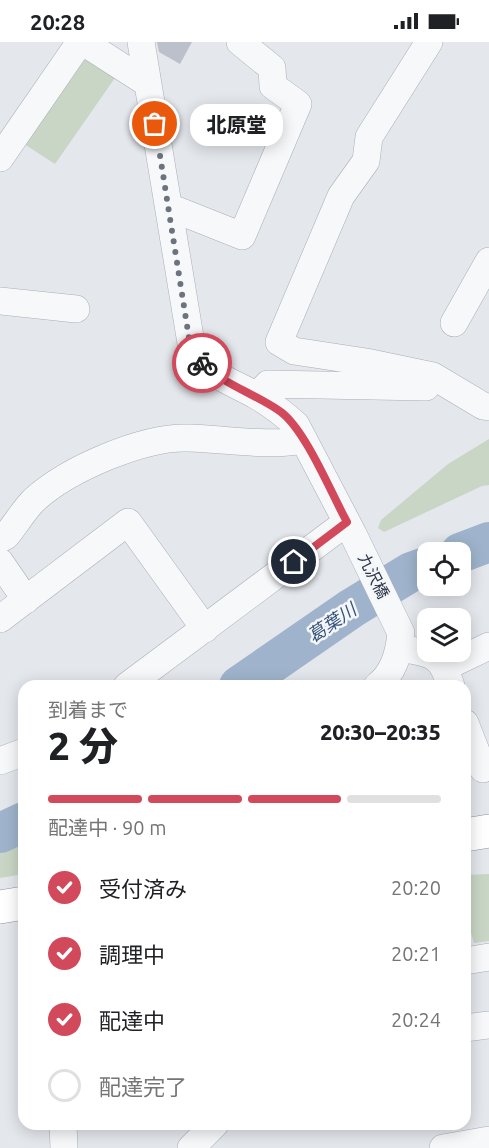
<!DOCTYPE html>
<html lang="ja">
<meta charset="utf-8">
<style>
body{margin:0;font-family:Ubuntu,"Noto Sans JP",sans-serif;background:#f2f2f2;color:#202124;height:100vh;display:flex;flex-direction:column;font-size:22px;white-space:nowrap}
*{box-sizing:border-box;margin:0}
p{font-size:20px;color:#757577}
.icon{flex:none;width:33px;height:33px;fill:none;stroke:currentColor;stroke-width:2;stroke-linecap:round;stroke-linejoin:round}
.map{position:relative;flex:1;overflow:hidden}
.details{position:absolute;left:18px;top:638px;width:453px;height:450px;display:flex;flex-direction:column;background:#fff;border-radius:18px;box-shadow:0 3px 15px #0003}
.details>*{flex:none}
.tools{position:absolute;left:417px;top:500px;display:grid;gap:12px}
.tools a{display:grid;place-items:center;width:54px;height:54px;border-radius:12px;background:#fff;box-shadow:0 3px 15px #0003;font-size:30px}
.pin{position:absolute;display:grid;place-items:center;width:51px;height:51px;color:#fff;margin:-26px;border:3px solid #fff;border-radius:50%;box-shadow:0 2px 6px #0007}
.courier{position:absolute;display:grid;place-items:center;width:60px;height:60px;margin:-30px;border:4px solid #d1495b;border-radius:50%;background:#fff;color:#222;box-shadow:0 2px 8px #0007}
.bubble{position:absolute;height:42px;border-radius:18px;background:#fff;box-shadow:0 3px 15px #0003;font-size:20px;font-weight:800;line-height:42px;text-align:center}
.head em{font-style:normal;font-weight:800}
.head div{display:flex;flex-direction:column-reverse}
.head{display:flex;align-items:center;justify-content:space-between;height:102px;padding:0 30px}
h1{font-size:39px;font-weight:800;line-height:45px}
.bar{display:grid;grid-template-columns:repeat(4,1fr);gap:9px 6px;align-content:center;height:72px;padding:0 30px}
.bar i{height:8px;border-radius:4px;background:#e0e0e0}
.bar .active{background:#d1495b}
.bar p{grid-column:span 4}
ol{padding:0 30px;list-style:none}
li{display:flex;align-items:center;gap:18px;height:66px}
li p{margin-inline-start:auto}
li .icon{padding:6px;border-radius:50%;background:#d1495b;color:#fff;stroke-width:4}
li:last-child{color:#757577}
li i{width:33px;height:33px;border:3px solid #e0e0e0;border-radius:50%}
.status{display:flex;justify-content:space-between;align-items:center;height:42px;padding:0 30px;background:#fff;direction:ltr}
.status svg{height:16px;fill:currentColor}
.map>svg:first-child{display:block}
.green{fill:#c9d6c5}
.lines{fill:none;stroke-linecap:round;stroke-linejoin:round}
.river{stroke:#9fb4cc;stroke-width:40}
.building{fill:#bbc0ca}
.minor-casing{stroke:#a9aeb7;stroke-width:28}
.highway-casing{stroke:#8b94a3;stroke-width:34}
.minor{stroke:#f7f8fa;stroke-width:27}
.highway{stroke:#fff;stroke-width:33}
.done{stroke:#6c737f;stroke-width:6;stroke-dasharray:0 10.8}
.route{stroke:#d1495b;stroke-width:8}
.labels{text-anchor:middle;stroke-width:5;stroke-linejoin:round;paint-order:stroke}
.street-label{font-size:16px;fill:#2b3445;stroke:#f4f6f9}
.water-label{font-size:18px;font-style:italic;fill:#34527a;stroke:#f4f6f9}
</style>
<div class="status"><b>20:28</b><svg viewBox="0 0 49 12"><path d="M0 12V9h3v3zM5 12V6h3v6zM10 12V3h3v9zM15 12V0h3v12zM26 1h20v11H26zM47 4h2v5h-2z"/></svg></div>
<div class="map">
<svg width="489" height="1106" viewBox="0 0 489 1106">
<rect width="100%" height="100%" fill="#e4e7ec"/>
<!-- green -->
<path class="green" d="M88,13L117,33L55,122L21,100L77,15Z
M489,397V443L482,444L384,490L378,486L381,478L448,422Z
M24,802V832L0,836V809Z
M489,832V899L474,901L471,891L466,892L465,890V833Z"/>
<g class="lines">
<!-- river -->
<path class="river" d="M460,511L489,500
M239,644L352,566L411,530L428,524
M0,791L24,780"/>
</g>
<!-- building -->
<path class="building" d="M157,0H192L180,22L159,10Z"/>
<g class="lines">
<defs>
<path id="minor" d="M83,0L147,41
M141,0L192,307C206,333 233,340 257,354C271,362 284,372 296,383L353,492L401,591C399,611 394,631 377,644
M429,0L369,95L366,119L341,154L279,300L294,309L366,320L433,334L483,364L489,365
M0,116L80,0
M169,165L242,194L298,62L273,44L272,26L240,0
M0,259L76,267
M454,281L489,219
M257,354L268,342L426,345
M0,497L6,494C15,483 24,468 34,458C68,427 144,394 189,396C227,397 267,405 304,398
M0,520L26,558
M0,577L128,480L205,587
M399,606C432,612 440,610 451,644
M445,625L489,604
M127,644L347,480
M465,681L483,727
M0,719L24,710
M465,919L489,915
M465,986L489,983
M63,1082L64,1106
M191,1106L215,1082
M443,1106L489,1098"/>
<path id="highway" d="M465,793L489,789
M0,865L24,861"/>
</defs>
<!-- minor casing -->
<use href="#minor" class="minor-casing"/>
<!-- highway casing -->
<use href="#highway" class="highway-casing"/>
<!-- minor -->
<use href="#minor" class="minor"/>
<!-- highway -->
<use href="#highway" class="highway"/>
</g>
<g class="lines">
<!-- done -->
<path class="done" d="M155,82L189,296L192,307L202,321"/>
<!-- route -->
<path class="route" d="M202,321C224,343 256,352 281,370C306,389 331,451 347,480L294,520"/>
</g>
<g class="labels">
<!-- street labels -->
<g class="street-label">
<text transform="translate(374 534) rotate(63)" y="6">九沢橋</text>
</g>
<!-- water labels -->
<g class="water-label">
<text transform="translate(332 581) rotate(-34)" y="6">葛葉川</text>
</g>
</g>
</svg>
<div class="tools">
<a><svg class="icon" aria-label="locate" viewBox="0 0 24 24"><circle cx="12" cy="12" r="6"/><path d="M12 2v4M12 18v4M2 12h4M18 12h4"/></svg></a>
<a><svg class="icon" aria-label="layers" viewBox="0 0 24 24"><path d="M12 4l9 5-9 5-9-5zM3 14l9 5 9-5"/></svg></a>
</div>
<div class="pin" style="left:155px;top:82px;background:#ea580c"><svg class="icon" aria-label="bag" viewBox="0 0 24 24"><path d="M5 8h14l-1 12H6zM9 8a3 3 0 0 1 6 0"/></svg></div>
<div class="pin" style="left:294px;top:520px;background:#1f2937"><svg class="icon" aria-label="home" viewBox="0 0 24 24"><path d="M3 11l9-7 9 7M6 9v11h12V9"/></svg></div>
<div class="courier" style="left:202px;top:321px"><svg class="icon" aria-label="bike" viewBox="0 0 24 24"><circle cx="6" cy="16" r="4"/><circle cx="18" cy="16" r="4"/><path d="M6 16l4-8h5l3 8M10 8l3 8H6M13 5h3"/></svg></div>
<div class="bubble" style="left:190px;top:62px;width:93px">北原堂</div>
<section class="details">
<div class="head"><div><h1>2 分</h1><p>到着まで</p></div><em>20:30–20:35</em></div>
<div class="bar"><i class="active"></i><i class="active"></i><i class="active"></i><i></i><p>配達中 · 90 m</p></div>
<ol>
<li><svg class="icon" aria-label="check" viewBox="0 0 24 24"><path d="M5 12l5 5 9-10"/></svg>受付済み<p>20:20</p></li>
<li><svg class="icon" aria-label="check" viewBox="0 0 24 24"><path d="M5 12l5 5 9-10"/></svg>調理中<p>20:21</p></li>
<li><svg class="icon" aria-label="check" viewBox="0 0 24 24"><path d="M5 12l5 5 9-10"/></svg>配達中<p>20:24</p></li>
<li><i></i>配達完了</li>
</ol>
</section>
</div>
